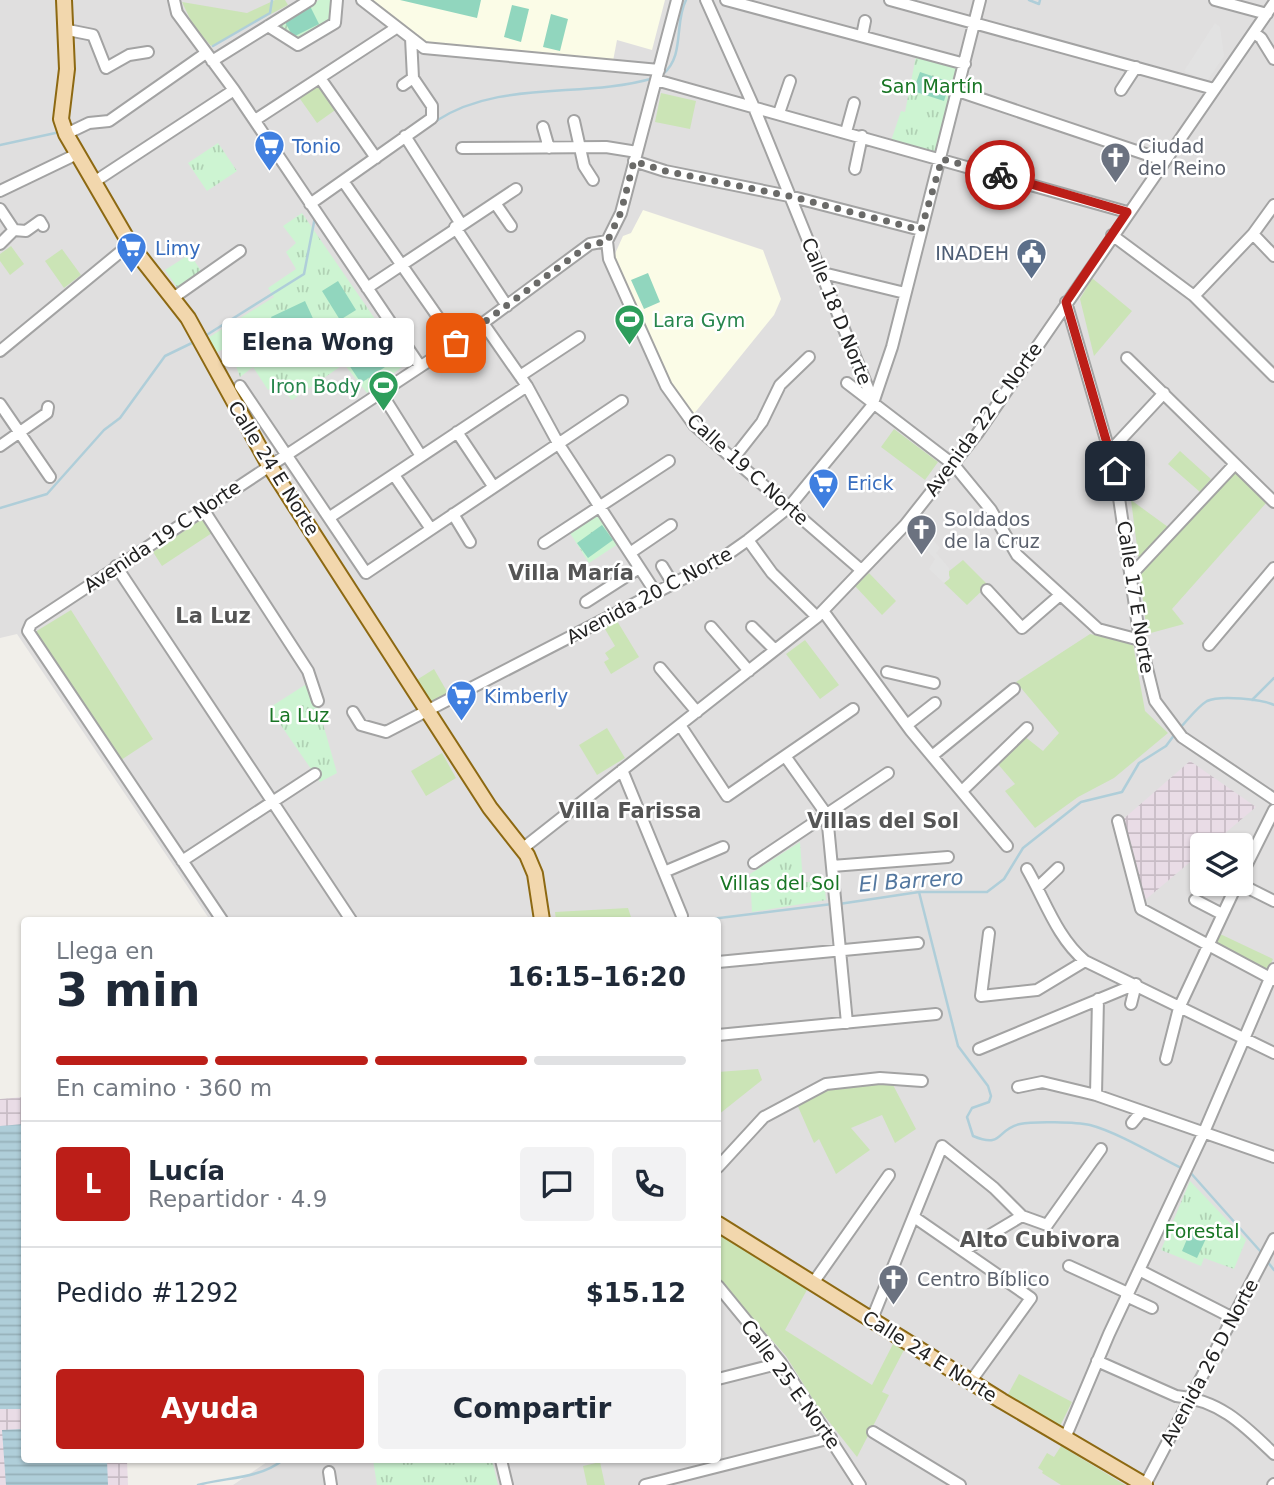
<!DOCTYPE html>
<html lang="es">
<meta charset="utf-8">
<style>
body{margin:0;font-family:"DejaVu Sans",sans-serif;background:#f2f2f3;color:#1f2937;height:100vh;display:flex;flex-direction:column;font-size:26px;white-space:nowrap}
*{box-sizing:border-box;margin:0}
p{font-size:23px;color:#747a83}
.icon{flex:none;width:38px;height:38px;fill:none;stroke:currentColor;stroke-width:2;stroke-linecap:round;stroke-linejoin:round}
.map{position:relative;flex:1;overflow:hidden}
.panel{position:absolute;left:21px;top:917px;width:700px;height:546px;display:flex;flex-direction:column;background:#fff;border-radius:7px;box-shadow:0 2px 5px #0004}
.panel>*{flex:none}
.controls{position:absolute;left:1190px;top:833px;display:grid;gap:14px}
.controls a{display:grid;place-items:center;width:63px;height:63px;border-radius:7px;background:#fff;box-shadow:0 2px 5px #0004;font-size:35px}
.pin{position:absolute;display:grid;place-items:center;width:60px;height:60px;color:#fff;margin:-30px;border-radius:14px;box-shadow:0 4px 10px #0006}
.courier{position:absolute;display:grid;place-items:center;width:70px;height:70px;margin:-35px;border:5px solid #bc1e18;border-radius:50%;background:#fff;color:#222;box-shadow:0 2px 9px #0007}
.bubble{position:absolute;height:49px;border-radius:7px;background:#fff;box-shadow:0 2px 5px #0004;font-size:23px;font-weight:700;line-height:49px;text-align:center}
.overview em{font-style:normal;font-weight:700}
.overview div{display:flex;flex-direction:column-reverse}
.overview{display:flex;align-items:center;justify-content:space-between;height:119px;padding:0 35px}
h1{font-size:46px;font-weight:700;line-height:52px}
.bar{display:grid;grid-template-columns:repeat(4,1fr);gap:10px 7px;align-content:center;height:84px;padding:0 35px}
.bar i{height:9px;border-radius:5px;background:#e0e1e3}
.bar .selected{background:#bc1e18}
.bar p{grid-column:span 4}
.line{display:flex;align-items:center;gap:18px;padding:0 35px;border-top:2px solid #e0e1e3}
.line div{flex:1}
.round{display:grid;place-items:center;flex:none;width:74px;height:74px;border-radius:7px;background:#f2f2f3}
.primary-button{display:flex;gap:14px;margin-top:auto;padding:14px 35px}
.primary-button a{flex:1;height:80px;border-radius:7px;background:#bc1e18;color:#fff;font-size:28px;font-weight:700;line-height:80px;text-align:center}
.primary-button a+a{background:#f2f2f3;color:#1f2937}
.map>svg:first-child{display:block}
.residential{fill:#e0dfdf;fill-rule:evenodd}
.industrial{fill:url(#industrial-grid)}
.education{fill:#fbfce7}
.grass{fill:#cbe4b6}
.park{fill:url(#park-tufts)}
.pitch{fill:#91d6be}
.parking{fill:#e2e2e2}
.water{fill:url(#water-rules)}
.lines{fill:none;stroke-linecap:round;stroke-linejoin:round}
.stream{stroke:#afced9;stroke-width:2.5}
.minor-casing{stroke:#a3a3a3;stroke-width:14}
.major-casing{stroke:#8d6912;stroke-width:18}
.minor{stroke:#fff;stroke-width:10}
.major{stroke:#f2d7ad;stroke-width:14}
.done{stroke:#6a6a68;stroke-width:7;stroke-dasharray:0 12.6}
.route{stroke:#bc1e18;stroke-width:9}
.labels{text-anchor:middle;stroke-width:5;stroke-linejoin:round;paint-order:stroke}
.park-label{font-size:19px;fill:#197625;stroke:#fff}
.shop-label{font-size:19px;fill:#366cbe;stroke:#fff;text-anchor:start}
.worship-label{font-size:19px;fill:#5b616d;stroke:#fff;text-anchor:start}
.service-label{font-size:19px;fill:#4e5e75;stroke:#fff;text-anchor:end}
.street-label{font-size:19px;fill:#222;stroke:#fff}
.leisure-label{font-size:19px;fill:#27864d;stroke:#fff;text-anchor:start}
.neighbourhood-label{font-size:21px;font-weight:bold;fill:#555;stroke:#fff}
.water-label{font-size:21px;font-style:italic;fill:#5478a0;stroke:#fff}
</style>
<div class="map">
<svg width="1274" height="1485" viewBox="0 0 1274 1485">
<defs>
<pattern id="industrial-grid" width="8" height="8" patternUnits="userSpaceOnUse" patternTransform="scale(1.75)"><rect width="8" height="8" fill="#e9dce6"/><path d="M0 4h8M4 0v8" fill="none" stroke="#c8bcc5"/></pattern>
<pattern id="park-tufts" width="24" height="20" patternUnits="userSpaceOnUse" patternTransform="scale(1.75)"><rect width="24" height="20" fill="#cdf4d2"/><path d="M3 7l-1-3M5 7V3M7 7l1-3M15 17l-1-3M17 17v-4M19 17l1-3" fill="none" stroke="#b0d1b4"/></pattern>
<pattern id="water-rules" width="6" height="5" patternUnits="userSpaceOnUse" patternTransform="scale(1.75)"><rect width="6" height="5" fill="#afced9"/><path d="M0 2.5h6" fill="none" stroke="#96b1ba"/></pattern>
</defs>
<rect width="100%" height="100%" fill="#f1efea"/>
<!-- residential -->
<path class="residential" d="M0,0H1274V1485H233L270,1460H718V920H210L17,634L0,638ZM1202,845H1241V884H1202Z"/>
<!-- industrial -->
<path class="industrial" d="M1190,761L1256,807L1211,845H1202V852L1144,901L1120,822Z
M24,1097V1460H127L128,1485H0V1099Z"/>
<!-- education -->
<path class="education" d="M369,0H665L652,50L617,40L613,61L435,44L418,38Z
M643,210L763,250L781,299L774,315L693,415L672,389L620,281L614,256L623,236L631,233Z"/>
<!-- grass -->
<path class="grass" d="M275,0H285L288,5L211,46L193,25L182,2L247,13Z
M320,80L338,108L317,123L298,96Z
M661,93L696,101L690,129L655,122Z
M11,246L24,264L10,275L0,261V254Z
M62,249L81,275L64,288L45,261Z
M1092,278L1132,311L1094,356L1080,299Z
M894,429L938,462L925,480L881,447Z
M1180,451L1211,479L1200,492L1168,464Z
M1235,471L1267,502L1172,609L1184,624L1147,634L1140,575Z
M1131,500L1168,527L1139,562Z
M202,519L212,533L162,566L153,552Z
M963,560L988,585L967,605L944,583L950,578L948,572Z
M869,573L896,601L882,615L855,586Z
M71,610L153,739L118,762L35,632Z
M614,616L639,657L611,674L604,662L609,659L605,653L615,646L602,624Z
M1090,634L1133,644L1145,711L1168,733L1114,778L1078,797L1035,828L1005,791L1015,784L997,763L1024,736L1043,751L1059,733L1016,682Z
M805,640L839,685L820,699L786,654Z
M434,669L449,695L429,706L415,681Z
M607,728L625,758L597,775L579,745Z
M442,753L456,778L426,796L411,771Z
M628,908L632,920H556L555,912Z
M1218,933L1273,959L1267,972L1212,946Z
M758,1069L762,1080L718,1115V1072Z
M892,1083L916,1129L895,1143L882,1115L851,1128L870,1150L836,1174L819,1139L814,1143L796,1102L838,1087Z
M718,1230L808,1288L785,1330L872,1385L893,1344L904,1350L882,1392L889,1395L857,1457L819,1409L786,1356L721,1282L718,1272Z
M1019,1374L1072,1402L1060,1426L1006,1398Z
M1061,1446L1125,1485H1061L1042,1473L1043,1471L1038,1468L1047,1453L1054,1457Z
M600,1462L605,1485H587L583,1466Z"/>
<!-- park -->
<path class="park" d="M319,0H331L329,22L296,41L271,25Z
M916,56L959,68L935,153L891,141L901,111L905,112Z
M218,143L237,171L207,191L188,163Z
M302,213L406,364L367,393L344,364L292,400L278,383L268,390L253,367L240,377L229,347L212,354L203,341L274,297L268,288L296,269L286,252L296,243L283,226Z
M190,254L203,274L179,290L165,270Z
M596,511L618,544L589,563L568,530Z
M308,683L314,692L337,773L320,782L269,708Z
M800,842L803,882H824L826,900L752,912L750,874Z
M1190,1181L1246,1240L1234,1269L1204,1258L1201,1266L1161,1250Z
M373,1460H492L498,1485H377Z"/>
<!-- pitch -->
<path class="pitch" d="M400,0H481L477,18Z
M512,5L529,9L521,42L504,37Z
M310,6L319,24L293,37L284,20Z
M551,14L568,19L560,51L543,47Z
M920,72L950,82L944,101L913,91Z
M648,273L660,302L644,309L631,280Z
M338,281L356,310L340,320L322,291Z
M305,301L327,349L293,365L271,317Z
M386,336L400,357L361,383L347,362Z
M602,525L613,540L588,558L577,543Z
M1193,1225L1209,1232L1197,1258L1182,1251Z"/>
<!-- parking -->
<path class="parking" d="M1215,23L1220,27L1224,56L1207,81L1184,71Z
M1128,445L1152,472L1135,493L1130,488L1124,490L1116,454Z
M922,527L940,548L936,553L949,568V579L944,583L929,569L935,559L913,536Z"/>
<!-- water -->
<path class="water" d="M24,1124V1409H0V1126Z
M24,1429V1460H107L108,1485H6L2,1430Z"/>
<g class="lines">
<!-- stream -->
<path class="stream" d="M1029,0L1039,4L1040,0
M213,46L270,13L272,0
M183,63L195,54
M663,74C685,56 674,23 686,0
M436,121C500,79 583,99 654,78
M0,145L60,132
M205,336L304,274L315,217
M0,508L47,494L104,430L120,418L165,356L196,341
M1252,700L1274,678
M1179,729C1187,721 1197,707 1207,701C1220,695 1262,699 1274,705
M919,892L958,1046L988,1086L991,1096L989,1102L972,1108L967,1117L973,1136C1004,1149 996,1129 1020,1124C1033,1121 1077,1122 1090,1125C1117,1132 1157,1156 1183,1169
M839,904L919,892H987L1004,879L1023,848L1081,802L1122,792L1139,763L1166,746L1175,734
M703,920L832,904
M1189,1171L1261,1252
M1267,1261L1274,1270
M198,1485C227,1477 259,1479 283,1460"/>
<defs>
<path id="minor" d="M174,0L177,13L234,90L420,366
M362,0L424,48L659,70
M677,0L621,213L607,241L609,259L666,386L694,425L860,569
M706,0L753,105L874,403
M726,0L965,64
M890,0L1214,89
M1215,0L1267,14
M268,26L298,45L335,23L337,0
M68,30L93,35L106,68L129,55L148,52
M1254,33L1261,38L1274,59
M862,36L865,21
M212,61L310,0
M320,78L376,158
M656,80L1127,212
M403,85L413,78L411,38
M1121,90L1136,67
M958,91L1163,160
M779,113L790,81
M255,120L396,28
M574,121L584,166L593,180
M543,127L549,148
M846,132L854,103
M66,134L89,123L109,121L206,53
M405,136L461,224
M462,148L606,147L637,152
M634,161L665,171L789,196L921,230
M855,169L862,136
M343,181L456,343
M94,182L234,90
M0,191L77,154
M495,203L511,226
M310,204L432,118V106L413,78
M0,209L14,230L0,244
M455,227L507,306
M14,230L26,231L40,221L43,226
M1253,234L1274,256
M1112,235L1194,296L1274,376
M823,273L905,293
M367,288L516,189
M1194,296L1253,234L1274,205
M173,298L240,251
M1066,302L1115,471L1140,640L1155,701L1182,737L1274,799
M483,323L527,386L558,443L656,593
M0,351L130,244
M1127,358L1274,502
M520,376L579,337
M847,383L954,465L991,510L1017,555L1098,629L1140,640
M240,386L366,573L622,401
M380,391L421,456
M0,404L50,477
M457,432L493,486
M0,446L47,413L48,407
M1110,451L1164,393
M733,459L762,422L780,385L809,357
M394,475L431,529
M203,509L308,671L318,701
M453,514L470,542
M330,517L527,386
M748,540L772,573L817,617
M544,543L669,461
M630,553L671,525
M116,566L351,920
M662,566L673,584
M1131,575L1235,464
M987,590L1022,628L1060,595
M586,602L639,568
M823,611L911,731L1007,846
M711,627L749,671
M752,627L775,650
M1209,645L1274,568
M660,668L697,712
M887,672L934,683
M353,712L361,725L386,732L721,559L748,540L789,507L872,406L892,347L980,0
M680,725L727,796L853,709
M907,725L935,703
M785,756L827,815L847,1023
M932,756L1014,689
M622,770L682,916
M962,791L1027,728
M1118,821L1141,909L1274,980
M522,849L817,617L905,525L977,434L1274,3
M182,861L315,774
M754,863L888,773
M832,866L948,857
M1027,869C1045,900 1057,938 1085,961L1274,1053
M664,872L723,847
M1241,876L1274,810
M1240,884L1274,901
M1038,887L1058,868
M1195,900L1222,914
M222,920L28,631L31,624L456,343L590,244L607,241
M989,933L981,996L1037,990L1085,961
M718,962L918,943
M1131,1004L1136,984
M718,1035L936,1014
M979,1049L1136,984
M1166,1059L1179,1008L1237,884
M1018,1087L1042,1082L1096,1095L1274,1157
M1096,1095L1098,999
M1132,1123L1142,1111
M718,1167L764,1117L826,1084L880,1078L922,1081
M914,1217L1031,1298L971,1381
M963,1251L1022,1216
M1069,1266L1128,1293
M1139,1270L1231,1317
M813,1283L889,1175
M718,1286L781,1363L860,1485
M1126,1296L1152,1308
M872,1319L942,1146L994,1188L1022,1216L1047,1225L1101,1149
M1097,1361L1176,1396C1220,1400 1244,1425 1274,1454
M718,1379L781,1363
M873,1432L960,1485
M1065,1438L1109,1334L1204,1132L1274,969
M501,1460L507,1485
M329,1472L331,1485
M645,1485L831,1438
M1145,1485L1274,1239
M1273,1485L1274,1484"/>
<path id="major" d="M64,0L67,69L61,119L66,134L130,244L188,318L269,465L423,704L490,808L527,855L535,874L542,920
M718,1224L1002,1401L1145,1485"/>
</defs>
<!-- minor casing -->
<use href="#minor" class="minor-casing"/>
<!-- major casing -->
<use href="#major" class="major-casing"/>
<!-- minor -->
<use href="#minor" class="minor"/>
<!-- major -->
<use href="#major" class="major"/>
</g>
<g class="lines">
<!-- done -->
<path class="done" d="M456,343L590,244L607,242L621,212L634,161L665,171L789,196L921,230L942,159L1000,175"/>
<!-- route -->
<path class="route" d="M1000,175L1127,212L1066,302L1115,471"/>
</g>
<!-- icons -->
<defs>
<symbol id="supermarket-pin" viewBox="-11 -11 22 30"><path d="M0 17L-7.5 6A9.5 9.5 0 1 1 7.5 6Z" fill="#3f7fe0" stroke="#fff"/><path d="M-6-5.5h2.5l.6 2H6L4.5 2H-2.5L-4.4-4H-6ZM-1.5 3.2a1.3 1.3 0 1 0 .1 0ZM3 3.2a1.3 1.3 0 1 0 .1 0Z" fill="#fff"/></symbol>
<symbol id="church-pin" viewBox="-11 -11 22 30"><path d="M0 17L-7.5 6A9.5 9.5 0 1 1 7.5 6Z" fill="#6b7280" stroke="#fff"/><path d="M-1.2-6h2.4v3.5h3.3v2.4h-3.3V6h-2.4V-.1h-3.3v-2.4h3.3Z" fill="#fff"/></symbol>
<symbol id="civic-pin" viewBox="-11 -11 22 30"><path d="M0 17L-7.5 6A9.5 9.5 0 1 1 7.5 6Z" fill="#5c6f8a" stroke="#fff"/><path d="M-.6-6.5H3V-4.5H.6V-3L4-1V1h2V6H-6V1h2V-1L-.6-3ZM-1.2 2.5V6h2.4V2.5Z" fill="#fff"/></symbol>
<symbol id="stadium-pin" viewBox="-11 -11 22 30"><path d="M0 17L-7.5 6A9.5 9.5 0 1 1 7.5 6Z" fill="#2e9e5b" stroke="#fff"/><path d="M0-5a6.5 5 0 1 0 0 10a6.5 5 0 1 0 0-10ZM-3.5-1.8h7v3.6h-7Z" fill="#fff"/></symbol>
</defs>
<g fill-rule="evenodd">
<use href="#supermarket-pin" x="252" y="128" width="35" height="47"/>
<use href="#church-pin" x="1098" y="140" width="35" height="47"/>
<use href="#supermarket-pin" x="114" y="230" width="35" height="47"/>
<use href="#civic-pin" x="1014" y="236" width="35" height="47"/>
<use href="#stadium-pin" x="612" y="302" width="35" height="47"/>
<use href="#stadium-pin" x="366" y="368" width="35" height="47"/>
<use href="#supermarket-pin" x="806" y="466" width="35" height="47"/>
<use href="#church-pin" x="904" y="512" width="35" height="47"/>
<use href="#supermarket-pin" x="444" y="678" width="35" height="47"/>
<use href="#church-pin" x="876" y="1262" width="35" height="47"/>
</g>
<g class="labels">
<!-- park labels -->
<g class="park-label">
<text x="932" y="93">San Martín</text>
<text x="299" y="722">La Luz</text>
<text x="780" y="890">Villas del Sol</text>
<text x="1202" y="1238">Forestal</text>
</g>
<!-- shop labels -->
<g class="shop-label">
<text x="292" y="153">Tonio</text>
<text x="155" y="255">Limy</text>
<text x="847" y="490">Erick</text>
<text x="484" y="703">Kimberly</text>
</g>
<!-- worship labels -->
<g class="worship-label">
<text x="1138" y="153">Ciudad<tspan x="1138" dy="22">del Reino</tspan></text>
<text x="944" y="526">Soldados<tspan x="944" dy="22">de la Cruz</tspan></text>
<text x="917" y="1286">Centro Bíblico</text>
</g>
<!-- service labels -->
<g class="service-label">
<text x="1009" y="260">INADEH</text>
</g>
<!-- street labels -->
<g class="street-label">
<text transform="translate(837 311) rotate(68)" y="7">Calle 18 D Norte</text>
<text transform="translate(983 419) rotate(-54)" y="7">Avenida 22 C Norte</text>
<text transform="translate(274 468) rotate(58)" y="7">Calle 24 E Norte</text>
<text transform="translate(748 469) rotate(42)" y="7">Calle 19 C Norte</text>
<text transform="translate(162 536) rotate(-34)" y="7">Avenida 19 C Norte</text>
<text transform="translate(649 595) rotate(-28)" y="7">Avenida 20 C Norte</text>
<text transform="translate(1136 597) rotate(81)" y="7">Calle 17 E Norte</text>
<text transform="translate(930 1356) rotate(32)" y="7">Calle 24 E Norte</text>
<text transform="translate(1209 1362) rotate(-62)" y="7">Avenida 26 D Norte</text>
<text transform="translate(791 1384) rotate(54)" y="7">Calle 25 E Norte</text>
</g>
<!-- leisure labels -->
<g class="leisure-label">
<text x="653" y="327">Lara Gym</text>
<text x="361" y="393" text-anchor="end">Iron Body</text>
</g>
<!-- neighbourhood labels -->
<g class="neighbourhood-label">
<text x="571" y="580">Villa María</text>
<text x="213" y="623">La Luz</text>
<text x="630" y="818">Villa Farissa</text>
<text x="883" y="828">Villas del Sol</text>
<text x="1040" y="1247">Alto Cubivora</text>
</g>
<!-- water labels -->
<g class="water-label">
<text transform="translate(911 881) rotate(-4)" y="7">El Barrero</text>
</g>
</g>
</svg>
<div class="controls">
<a><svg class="icon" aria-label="layers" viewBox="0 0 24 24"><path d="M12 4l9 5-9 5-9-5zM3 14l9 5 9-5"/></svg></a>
</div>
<div class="pin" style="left:456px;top:343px;background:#ea580c"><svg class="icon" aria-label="bag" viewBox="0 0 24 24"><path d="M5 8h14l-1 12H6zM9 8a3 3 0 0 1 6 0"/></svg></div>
<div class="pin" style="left:1115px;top:471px;background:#1f2937"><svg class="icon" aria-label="home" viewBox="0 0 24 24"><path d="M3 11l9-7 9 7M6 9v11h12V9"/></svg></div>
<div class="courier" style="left:1000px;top:175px"><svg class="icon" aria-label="bike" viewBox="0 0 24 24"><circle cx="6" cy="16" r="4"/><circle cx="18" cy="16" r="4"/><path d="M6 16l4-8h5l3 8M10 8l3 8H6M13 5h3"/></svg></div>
<div class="bubble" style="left:222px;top:318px;width:192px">Elena Wong</div>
<section class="panel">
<div class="overview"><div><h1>3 min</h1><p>Llega en</p></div><em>16:15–16:20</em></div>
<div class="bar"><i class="selected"></i><i class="selected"></i><i class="selected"></i><i></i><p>En camino · 360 m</p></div>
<div class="line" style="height:126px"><b class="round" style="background:#bc1e18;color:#fff">L</b><div><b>Lucía</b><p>Repartidor · 4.9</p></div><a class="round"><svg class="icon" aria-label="chat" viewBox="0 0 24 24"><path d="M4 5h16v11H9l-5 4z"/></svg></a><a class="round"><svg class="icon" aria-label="phone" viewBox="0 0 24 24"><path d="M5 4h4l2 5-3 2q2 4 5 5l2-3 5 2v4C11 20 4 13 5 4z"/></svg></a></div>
<div class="line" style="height:91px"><div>Pedido #1292</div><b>$15.12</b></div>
<div class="primary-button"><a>Ayuda</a><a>Compartir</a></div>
</section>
</div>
